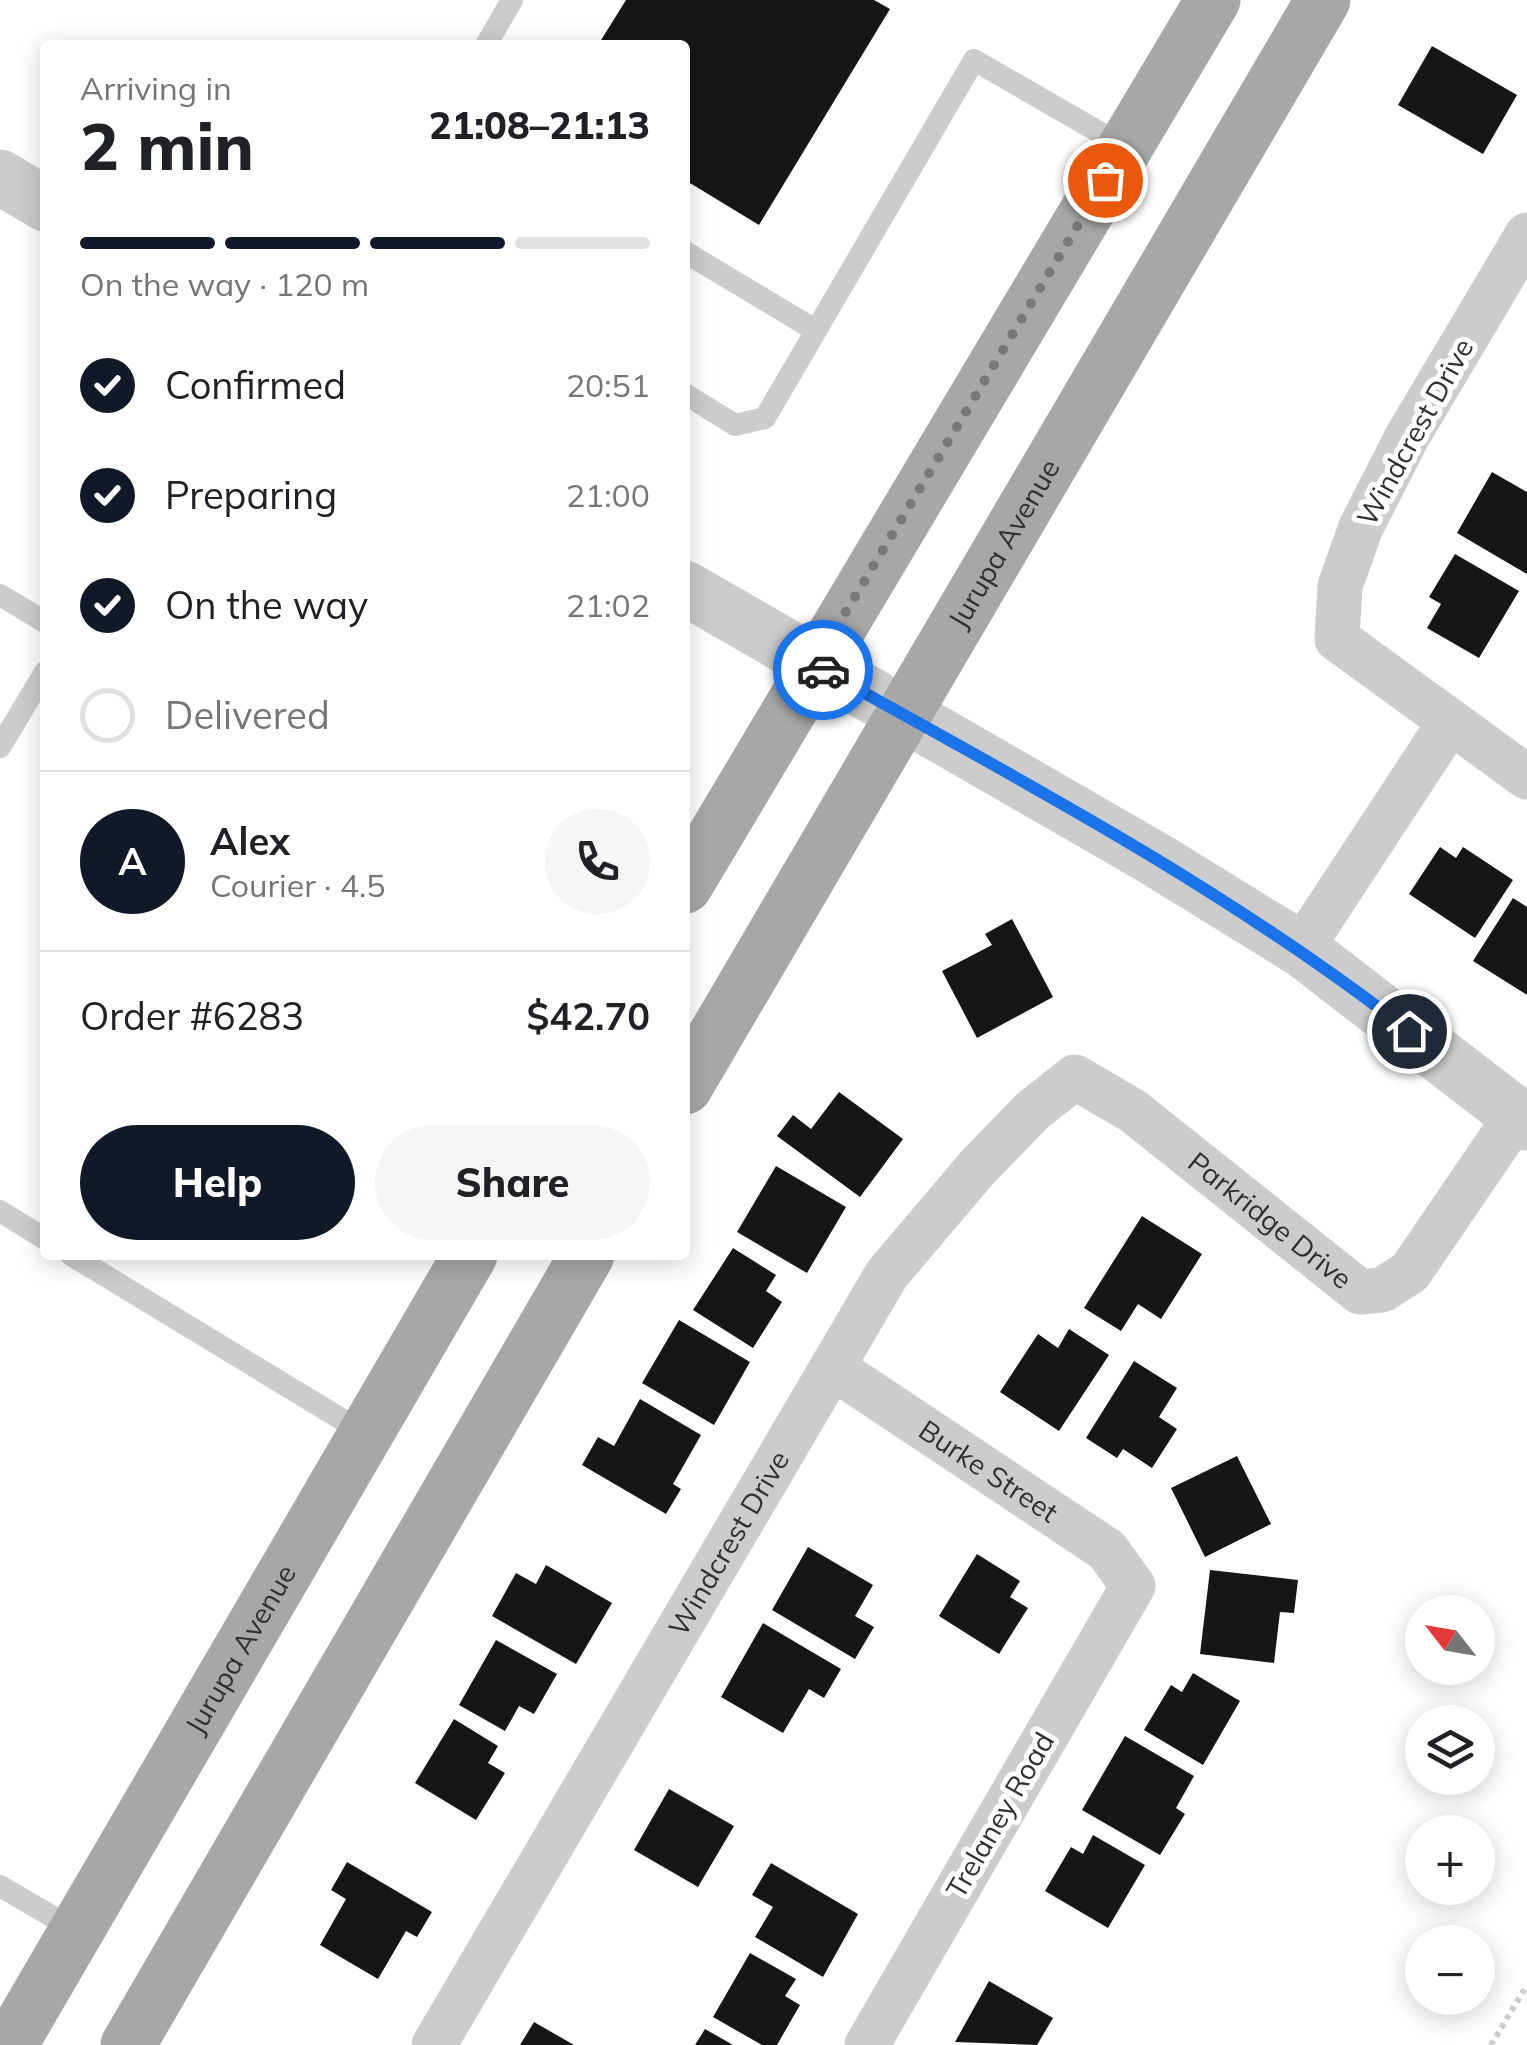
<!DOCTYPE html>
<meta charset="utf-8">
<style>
body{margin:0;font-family:Mulish,sans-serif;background:#f6f6f6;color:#202124;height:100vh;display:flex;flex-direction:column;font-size:38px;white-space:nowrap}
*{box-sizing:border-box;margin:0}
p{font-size:32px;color:#757577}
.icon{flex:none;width:55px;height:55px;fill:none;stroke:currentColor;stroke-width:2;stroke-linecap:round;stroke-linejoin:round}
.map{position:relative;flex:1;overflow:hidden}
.panel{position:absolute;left:40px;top:40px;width:650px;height:1220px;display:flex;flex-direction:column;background:#fff;border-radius:10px;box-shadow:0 5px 25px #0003}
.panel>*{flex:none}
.needle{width:65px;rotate:301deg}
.controls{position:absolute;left:1405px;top:1595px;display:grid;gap:20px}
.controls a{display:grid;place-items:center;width:90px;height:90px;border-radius:50%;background:#fff;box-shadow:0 5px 25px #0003;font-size:50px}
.pin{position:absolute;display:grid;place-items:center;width:85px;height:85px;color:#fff;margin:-42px;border:5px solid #fff;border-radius:50%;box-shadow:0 2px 10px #0007}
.courier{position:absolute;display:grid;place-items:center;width:100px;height:100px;margin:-50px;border:8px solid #1a73e8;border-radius:50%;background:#fff;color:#222;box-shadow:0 2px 12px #0007}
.head em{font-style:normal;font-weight:800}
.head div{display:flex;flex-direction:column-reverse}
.head{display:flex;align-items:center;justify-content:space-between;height:170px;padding:0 40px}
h1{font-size:65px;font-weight:800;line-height:75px}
.bar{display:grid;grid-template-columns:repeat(4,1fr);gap:15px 10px;align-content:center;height:120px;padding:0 40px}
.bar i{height:12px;border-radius:8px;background:#e0e0e0}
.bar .active{background:#111827}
.bar p{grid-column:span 4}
.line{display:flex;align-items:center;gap:25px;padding:0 40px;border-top:2px solid #e0e0e0}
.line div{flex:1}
.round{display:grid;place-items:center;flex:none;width:105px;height:105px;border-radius:52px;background:#f6f6f6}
ol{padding:0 40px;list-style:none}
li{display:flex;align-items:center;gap:30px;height:110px}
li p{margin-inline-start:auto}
li .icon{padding:10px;border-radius:50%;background:#111827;color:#fff;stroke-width:4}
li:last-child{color:#757577}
li i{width:55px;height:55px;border:5px solid #e0e0e0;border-radius:50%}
.primary-button{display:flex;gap:20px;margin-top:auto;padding:20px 40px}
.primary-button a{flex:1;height:115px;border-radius:60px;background:#111827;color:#fff;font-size:40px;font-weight:800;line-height:115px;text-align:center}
.primary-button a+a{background:#f6f6f6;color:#202124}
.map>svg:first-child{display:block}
.building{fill:#161616}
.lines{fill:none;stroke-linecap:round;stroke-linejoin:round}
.path{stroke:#ccc;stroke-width:6;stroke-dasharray:5 5;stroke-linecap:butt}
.service{stroke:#ccc;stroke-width:22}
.minor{stroke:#ccc;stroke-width:45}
.tertiary{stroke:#ccc;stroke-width:55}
.primary{stroke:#a7a7a7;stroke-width:55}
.done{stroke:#787878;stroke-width:10;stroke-dasharray:0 18}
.route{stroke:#1a73e8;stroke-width:12}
.labels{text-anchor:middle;stroke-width:10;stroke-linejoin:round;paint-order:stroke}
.street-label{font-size:28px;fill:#2f2f2f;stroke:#fff}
</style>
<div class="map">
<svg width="1527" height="2045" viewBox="0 0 1527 2045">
<rect width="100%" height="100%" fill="#fff"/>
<!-- building -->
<path class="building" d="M626,0H874L890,9L759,225L685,180V45H598Z
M1432,46L1517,95L1483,154L1398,105Z
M1492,472L1527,492V574L1457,533Z
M1455,554L1519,591L1479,658L1427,628L1441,604L1429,597Z
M1440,847L1456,858L1463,847L1513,880L1475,938L1409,894Z
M1513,898L1527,907V995L1473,961Z
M1012,919L1053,997L977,1038L942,971L992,945L985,934Z
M839,1092L903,1139L860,1197L777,1136L793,1115L811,1129Z
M776,1166L846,1207L807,1273L737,1232Z
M1142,1216L1202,1254L1161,1319L1138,1304L1121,1331L1084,1308Z
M733,1248L776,1275L766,1291L782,1302L753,1348L693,1310Z
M679,1320L750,1362L714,1425L642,1383Z
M1069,1329L1109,1355L1059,1431L1000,1392L1038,1334L1058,1348Z
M1134,1361L1177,1388L1159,1417L1177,1429L1152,1468L1123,1449L1117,1458L1086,1438Z
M640,1399L701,1435L673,1484L681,1489L666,1514L582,1465L598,1437L614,1446Z
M1237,1456L1271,1524L1205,1557L1171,1488Z
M808,1547L873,1585L855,1616L874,1627L855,1659L772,1610Z
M977,1554L1020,1581L1010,1597L1028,1608L999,1654L939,1616Z
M546,1565L612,1603L576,1664L492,1616L516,1573L536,1584Z
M1210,1570L1298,1580L1294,1613L1280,1612L1274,1663L1200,1654Z
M763,1623L841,1669L824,1698L809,1689L783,1733L721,1697Z
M496,1640L557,1674L534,1714L519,1706L505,1731L459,1705Z
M1193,1673L1240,1701L1203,1765L1144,1730L1171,1685L1182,1692Z
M454,1719L498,1746L488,1763L505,1773L476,1820L415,1783Z
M1125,1736L1194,1776L1176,1808L1185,1814L1160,1855L1082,1810Z
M669,1789L734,1826L698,1887L634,1850Z
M1093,1835L1145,1865L1108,1928L1045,1891L1071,1847L1083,1854Z
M347,1862L432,1912L417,1937L406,1931L378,1979L320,1945L346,1899L331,1890Z
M771,1863L858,1914L823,1977L755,1937L773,1907L752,1895Z
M750,1953L796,1979L785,1996L800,2005L777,2045H762L713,2017Z
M989,1981L1053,2018L1037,2045L955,2042Z
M534,2022L574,2045H520Z
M705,2029L733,2045H695Z"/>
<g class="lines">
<!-- path -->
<path class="path" d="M1491,2045L1527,1985"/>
<!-- service -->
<path class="service" d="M486,45L512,0
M685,252L815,330
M685,394L735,425L765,418L974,60L1125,147
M0,595L45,622
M0,747L45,672
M0,1211L45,1239
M71,1255L366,1434
M0,1886L77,1931"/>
<!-- minor -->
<g class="minor">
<path d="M1527,235L1407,437L1361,527L1340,586L1337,639L1527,777"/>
<path d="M1301,949L1450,722"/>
<path id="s1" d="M832,1367L1107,1550L1133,1586L867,2045"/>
<path id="s2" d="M434,2045L887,1274L976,1169L1032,1111L1075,1077L1133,1111L1360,1292L1382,1290L1410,1272L1517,1115"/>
</g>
<!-- tertiary -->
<path class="tertiary" d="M0,177L45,204
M685,588L1155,859L1301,949L1527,1123"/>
<!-- primary -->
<g class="primary">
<path d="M685,886L1213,0"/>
<path id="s3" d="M685,1087L1323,0"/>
<path id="s4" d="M10,2045L470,1255"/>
<path d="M128,2045L587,1255"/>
</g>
</g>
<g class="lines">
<!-- done -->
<path class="done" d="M823,670L814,665L1105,180"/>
<!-- route -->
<path class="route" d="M823,670C1023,781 1228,890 1409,1031"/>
</g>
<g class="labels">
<!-- street labels -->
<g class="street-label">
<text transform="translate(1415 432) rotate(-61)" y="10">Windcrest Drive</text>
<text dy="10" stroke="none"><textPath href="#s3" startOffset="630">Jurupa Avenue</textPath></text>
<text dy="10" stroke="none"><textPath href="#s2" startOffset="1410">Parkridge Drive</textPath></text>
<text dy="10" stroke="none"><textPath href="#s1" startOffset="188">Burke Street</textPath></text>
<text dy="10" stroke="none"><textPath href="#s2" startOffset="582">Windcrest Drive</textPath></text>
<text dy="10" stroke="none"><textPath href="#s4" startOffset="458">Jurupa Avenue</textPath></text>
<text transform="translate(1000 1815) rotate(-60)" y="10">Trelaney Road</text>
</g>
</g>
</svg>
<div class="controls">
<a><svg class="needle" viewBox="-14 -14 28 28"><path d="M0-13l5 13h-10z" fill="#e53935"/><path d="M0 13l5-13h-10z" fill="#757577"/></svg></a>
<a><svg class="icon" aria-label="layers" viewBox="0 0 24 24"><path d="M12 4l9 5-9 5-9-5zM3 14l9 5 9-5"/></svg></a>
<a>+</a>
<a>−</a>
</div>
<div class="pin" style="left:1105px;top:180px;background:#ea580c"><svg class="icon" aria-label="bag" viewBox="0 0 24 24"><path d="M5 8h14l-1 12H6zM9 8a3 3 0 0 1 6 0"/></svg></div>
<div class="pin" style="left:1409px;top:1031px;background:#1f2937"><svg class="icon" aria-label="home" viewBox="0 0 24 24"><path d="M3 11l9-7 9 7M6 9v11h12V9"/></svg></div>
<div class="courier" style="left:823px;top:670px"><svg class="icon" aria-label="car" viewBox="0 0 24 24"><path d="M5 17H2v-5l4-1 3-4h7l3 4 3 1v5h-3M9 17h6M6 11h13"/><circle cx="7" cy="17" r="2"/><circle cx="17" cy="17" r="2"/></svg></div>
<section class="panel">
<div class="head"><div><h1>2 min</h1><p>Arriving in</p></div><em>21:08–21:13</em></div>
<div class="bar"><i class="active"></i><i class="active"></i><i class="active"></i><i></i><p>On the way · 120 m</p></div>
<ol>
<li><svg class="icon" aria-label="check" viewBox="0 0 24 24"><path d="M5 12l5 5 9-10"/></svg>Confirmed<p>20:51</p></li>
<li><svg class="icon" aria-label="check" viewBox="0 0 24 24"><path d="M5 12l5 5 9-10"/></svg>Preparing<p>21:00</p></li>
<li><svg class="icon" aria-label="check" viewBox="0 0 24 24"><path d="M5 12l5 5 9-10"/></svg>On the way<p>21:02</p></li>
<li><i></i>Delivered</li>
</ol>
<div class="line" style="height:180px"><b class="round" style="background:#111827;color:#fff">A</b><div><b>Alex</b><p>Courier · 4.5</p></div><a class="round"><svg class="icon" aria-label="phone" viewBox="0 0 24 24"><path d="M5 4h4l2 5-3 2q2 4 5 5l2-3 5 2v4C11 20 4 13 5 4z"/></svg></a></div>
<div class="line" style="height:130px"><div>Order #6283</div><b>$42.70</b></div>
<div class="primary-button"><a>Help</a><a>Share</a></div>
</section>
</div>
